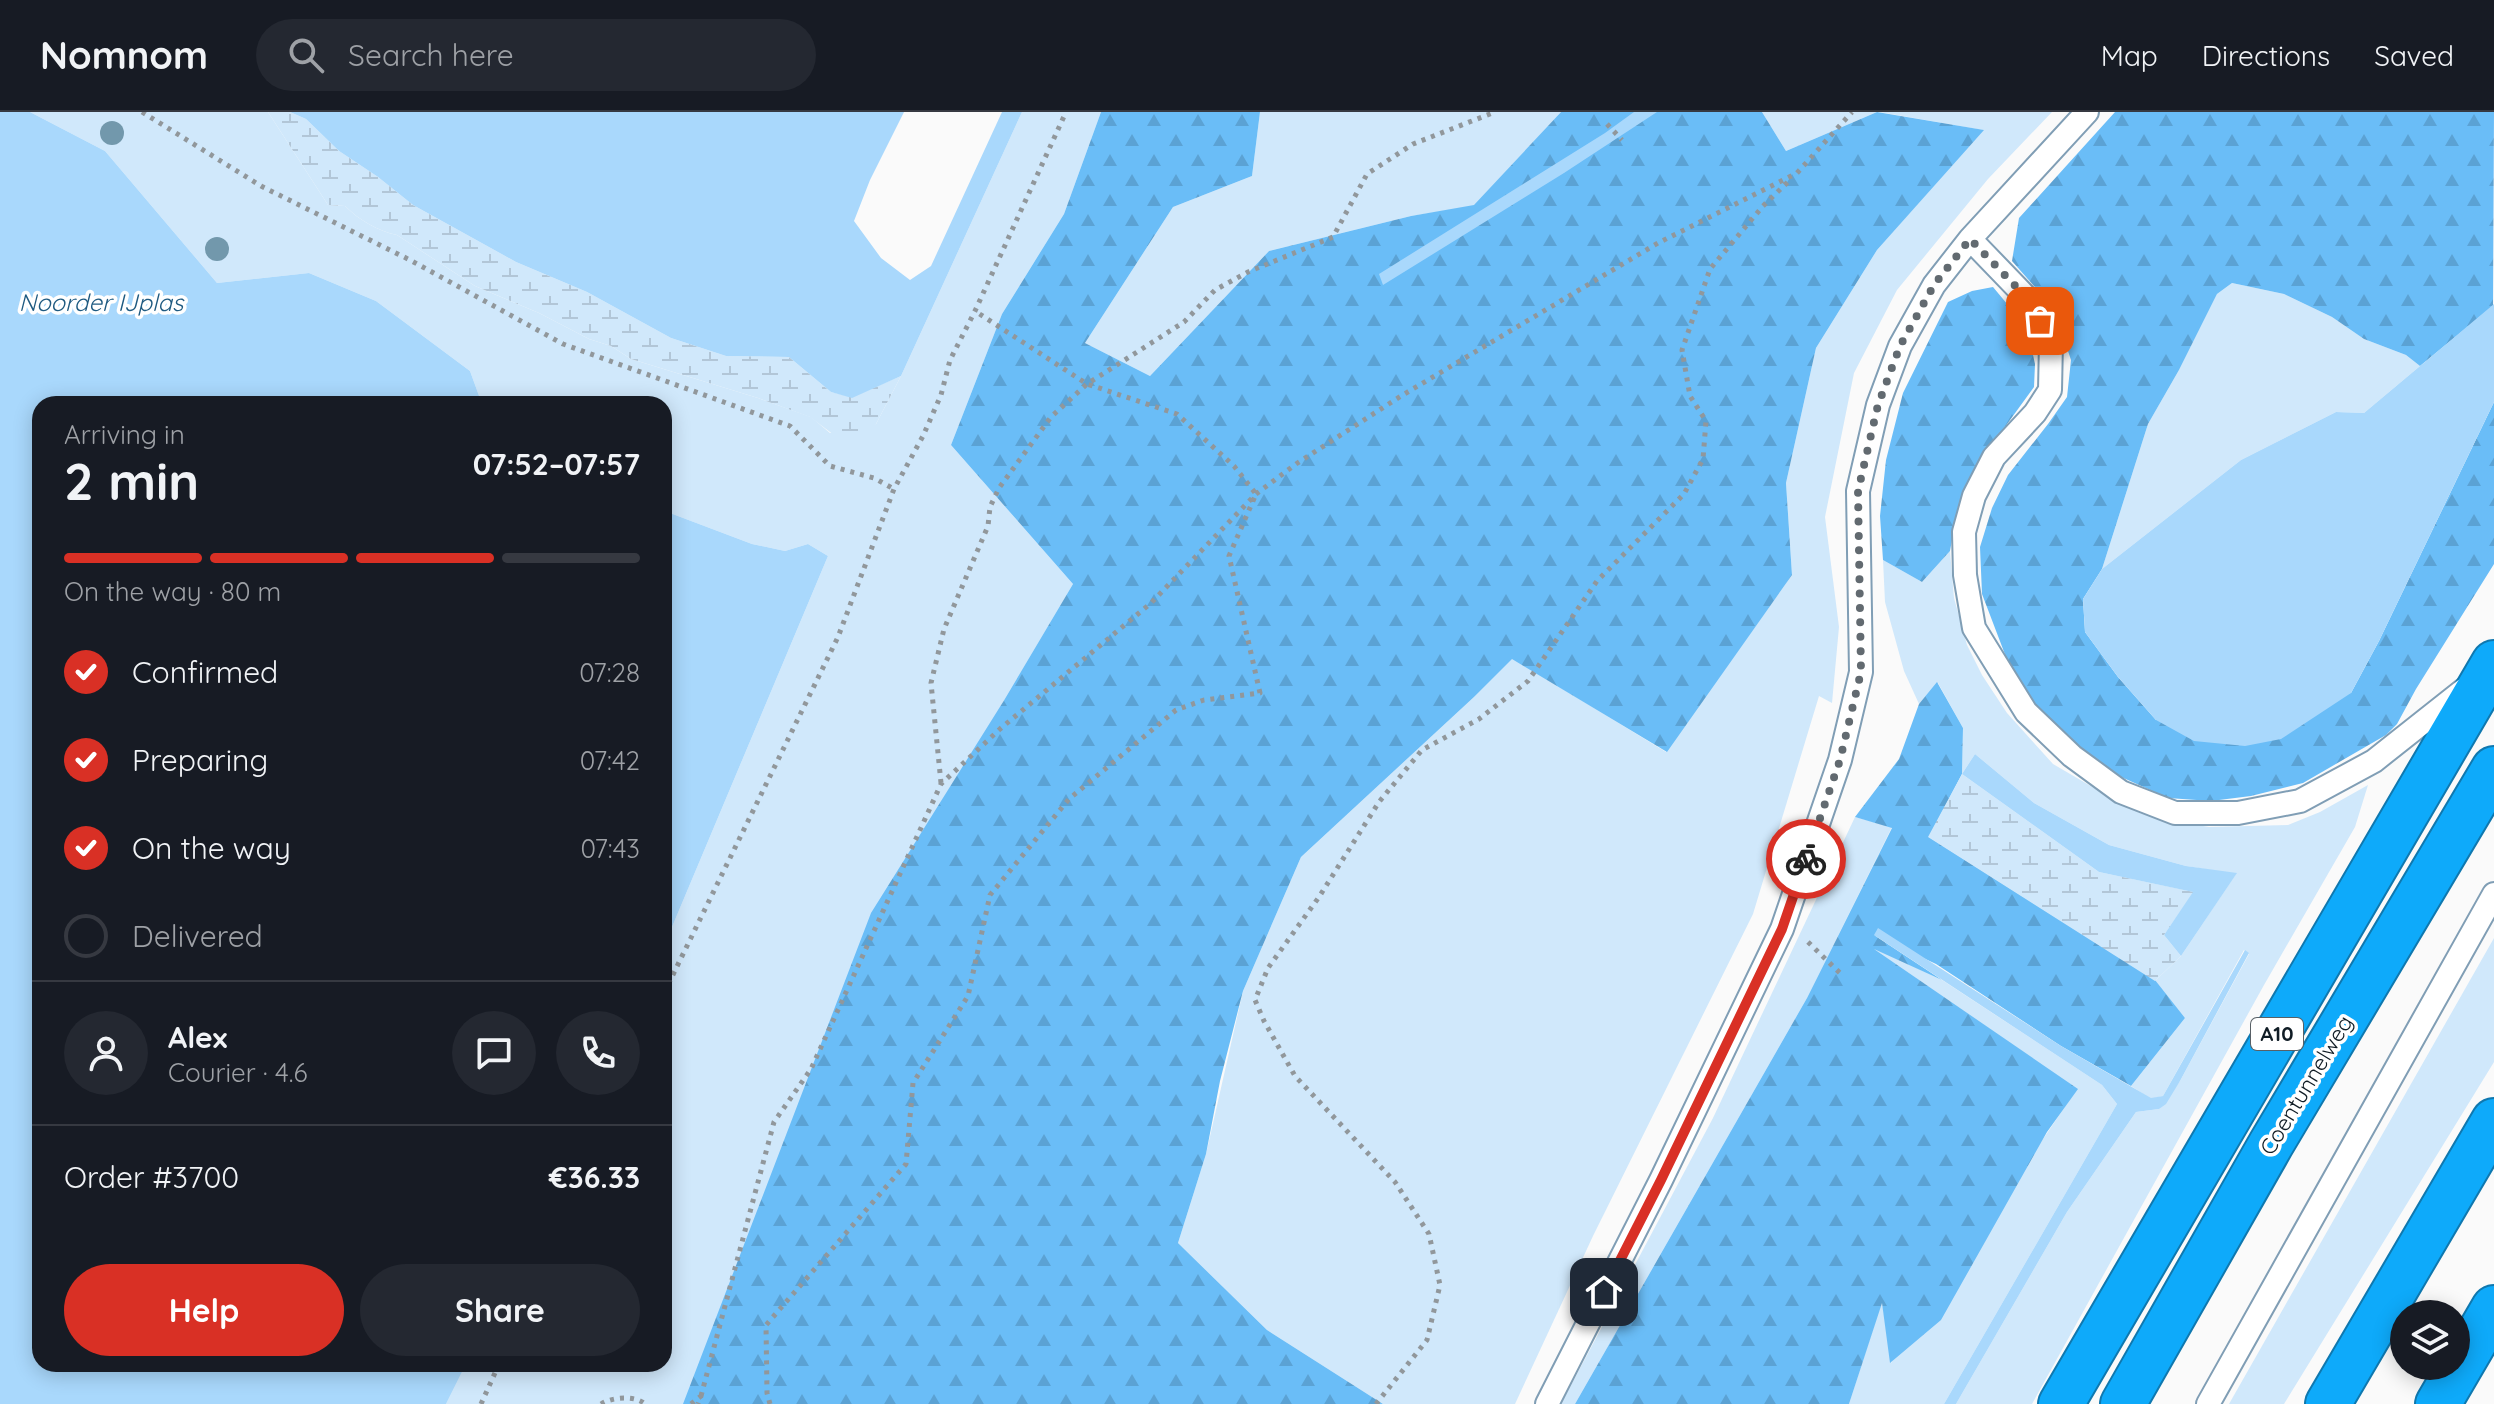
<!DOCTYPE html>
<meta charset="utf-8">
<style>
body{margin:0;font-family:Quicksand,sans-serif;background:#242831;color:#f1f3f6;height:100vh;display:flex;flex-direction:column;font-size:30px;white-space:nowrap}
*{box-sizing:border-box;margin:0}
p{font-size:26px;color:#9ea1a6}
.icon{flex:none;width:44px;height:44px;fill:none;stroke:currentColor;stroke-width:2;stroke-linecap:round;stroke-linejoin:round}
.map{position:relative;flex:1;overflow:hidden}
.details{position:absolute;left:32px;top:284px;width:640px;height:976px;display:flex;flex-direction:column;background:#171b24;border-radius:24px;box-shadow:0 4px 20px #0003}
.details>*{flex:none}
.controls{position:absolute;left:2390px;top:1188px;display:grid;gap:16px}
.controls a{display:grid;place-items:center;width:80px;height:80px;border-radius:50%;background:#171b24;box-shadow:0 4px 20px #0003;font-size:40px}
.pin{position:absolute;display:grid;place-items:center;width:68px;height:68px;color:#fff;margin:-34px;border-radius:16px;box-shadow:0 4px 12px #0006}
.courier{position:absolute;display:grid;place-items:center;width:80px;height:80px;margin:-40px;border:6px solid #d93025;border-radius:50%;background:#fff;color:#222;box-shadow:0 2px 10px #0007}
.headline em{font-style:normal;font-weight:700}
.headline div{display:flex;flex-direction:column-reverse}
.headline{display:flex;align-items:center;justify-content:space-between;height:136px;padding:0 32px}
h1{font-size:52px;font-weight:700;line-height:60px}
.bar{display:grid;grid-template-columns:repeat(4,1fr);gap:12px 8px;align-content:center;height:96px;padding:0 32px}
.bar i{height:10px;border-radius:6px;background:#363941}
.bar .on{background:#d93025}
.bar p{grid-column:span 4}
.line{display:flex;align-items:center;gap:20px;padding:0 32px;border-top:2px solid #363941}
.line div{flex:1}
.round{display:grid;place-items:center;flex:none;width:84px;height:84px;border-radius:42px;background:#242831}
ol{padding:0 32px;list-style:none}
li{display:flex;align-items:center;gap:24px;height:88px}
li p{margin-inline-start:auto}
li .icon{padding:8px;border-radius:50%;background:#d93025;color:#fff;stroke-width:4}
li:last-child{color:#9ea1a6}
li i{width:44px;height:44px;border:4px solid #363941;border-radius:50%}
.cta{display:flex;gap:16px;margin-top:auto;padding:16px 32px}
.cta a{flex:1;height:92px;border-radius:48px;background:#d93025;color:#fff;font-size:32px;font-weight:700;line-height:92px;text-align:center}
.cta a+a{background:#242831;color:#f1f3f6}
header{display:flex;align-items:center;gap:48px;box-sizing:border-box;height:112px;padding:0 40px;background:#171b24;border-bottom:2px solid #363941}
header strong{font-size:38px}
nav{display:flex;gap:44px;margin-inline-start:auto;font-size:28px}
.search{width:560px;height:72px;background:#242831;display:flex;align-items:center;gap:20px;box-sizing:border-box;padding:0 28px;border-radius:44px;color:#9ea1a6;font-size:30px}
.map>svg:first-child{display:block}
.grass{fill:#d0e8fb}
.forest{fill:url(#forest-firs)}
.wetland{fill:url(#wetland-marsh)}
.water{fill:#a9d8fc}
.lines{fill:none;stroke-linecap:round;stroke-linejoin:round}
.lane-casing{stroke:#809eb5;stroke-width:26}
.highway-casing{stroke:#0f78af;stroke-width:48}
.path{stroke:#91979b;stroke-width:5;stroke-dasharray:4 6;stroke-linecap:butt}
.lane{stroke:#fff;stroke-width:22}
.highway{stroke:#0eaafa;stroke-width:44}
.tree{fill:#7298ac}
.done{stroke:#626a70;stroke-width:8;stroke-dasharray:0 14.4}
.route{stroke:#d93025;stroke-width:10}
.labels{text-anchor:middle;stroke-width:7;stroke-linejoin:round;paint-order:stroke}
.shield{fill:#fff;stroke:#586066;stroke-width:2}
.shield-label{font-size:20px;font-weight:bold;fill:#101c25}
.street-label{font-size:22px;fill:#101c25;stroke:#fff}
.water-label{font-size:24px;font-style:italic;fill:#1e5a81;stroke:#fff}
</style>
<header>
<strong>Nomnom</strong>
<div class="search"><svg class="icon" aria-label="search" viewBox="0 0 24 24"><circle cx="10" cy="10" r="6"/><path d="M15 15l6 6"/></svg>Search here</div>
<nav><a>Map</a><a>Directions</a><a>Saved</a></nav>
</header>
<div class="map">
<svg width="2494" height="1292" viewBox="0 0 2494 1292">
<defs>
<pattern id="forest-firs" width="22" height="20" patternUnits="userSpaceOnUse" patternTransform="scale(2)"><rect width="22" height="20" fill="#6abdf7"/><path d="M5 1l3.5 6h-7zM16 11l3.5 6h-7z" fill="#5ba2d4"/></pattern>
<pattern id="wetland-marsh" width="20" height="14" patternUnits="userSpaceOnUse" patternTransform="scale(2)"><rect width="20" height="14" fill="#d0e8fb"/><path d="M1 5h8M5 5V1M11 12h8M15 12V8" fill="none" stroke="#b2c6d7"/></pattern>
</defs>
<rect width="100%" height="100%" fill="#fafafa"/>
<!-- grass -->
<path class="grass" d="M30,0H268L328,93L345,94C359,108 378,119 397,123L475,174L539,201L589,227L611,234L631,247L758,286L811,305L830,321L876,312L901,264L1022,0H1101L1064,102L1002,202L951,333L1073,472L1003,590L696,1292H446L466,1252H664V834L828,444L808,432L785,439L752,432L670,401L664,396V292H482L470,259L376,189L309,161L217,171L105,39Z
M1260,0H1561L1474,94L1411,104L1269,139L1150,264L1085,231L1173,95L1252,64Z
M1762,0H1877L1786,39Z
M1879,0H2052L1988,67L1897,178L1854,261L1825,405L1839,515L1832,591L1819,584L1753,802L1593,1124L1515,1292H1383L1267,1218L1178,1131L1206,1042L1243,879L1301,745L1474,585L1512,546L1666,640L1792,463L1786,371L1816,236L1877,138L1983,18Z
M2232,171L2284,182L2332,205L2364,227L2406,243L2420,254L2364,301L2336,300L2241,348L2102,457L2148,312L2179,258L2217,182Z
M1950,439L1954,486L1967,533L1982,563L2007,601L2053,652L2125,694L2156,706L2209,715L2288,713L2320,700L2368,673L2355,715L2264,873L2032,1292H1956L2067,1100L2136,1000L2159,997L2180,969L2249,842L2244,838L2163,984L2151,987L2131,974L2185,906L2155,869L2181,844L2236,762L2186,754L2109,733L2034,691L1975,642L1962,662L1963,616L1938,571L1919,592L1904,559L1885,490L1883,448L1922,470Z
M1855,705L1892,715L1807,886L1575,1292H1561L1713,1006Z
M2494,826V950L2284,1292H2229Z
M1868,833L1942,868L2102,973L2117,992L1944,1292H1849L1882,1189L1891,1251L2077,977Z"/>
<!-- forest -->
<path class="forest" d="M1101,0H1260L1252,64L1173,95L1085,231L1150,264L1269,139L1411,104L1474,93L1561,0H1762L1786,39L1877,0L1984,18L1877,138L1816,236L1786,371L1792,463L1667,640L1512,547L1474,585L1301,745L1243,879L1220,969L1206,1042L1178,1131L1267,1218L1383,1292H683L871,801L1003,590L1073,472L951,333L1002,202L1064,102Z
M2115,0H2494L2493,194L2420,254L2406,243L2364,227L2332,205L2284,182L2232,171L2217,182L2179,258L2148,312L2102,457L2083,487L2085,520L2118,565L2156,608L2351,581L2379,529L2494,290V452L2416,577L2397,612L2386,623L2303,671L2251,684L2211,689L2168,686L2119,664L2074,634L2045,605L2014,566L1982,482L1980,435L1992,396L2008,363L2048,312L2067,285L2071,248L2060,215L2041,182L2012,149L2019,106Z
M1993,175L2013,199L2029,225L2035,252L2034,275L1989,337L1958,395L1950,439L1922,470L1883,448L1880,404L1886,348L1903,281L1948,190L1972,179Z
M1937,570L1963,616L1962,662L1929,725L2155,868L2185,906L2131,974L2061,934L1936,852L1874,823L1942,868L1874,837L2078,977L2047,1020L1941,1208L1890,1251L1882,1191L1849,1292H1575L1807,886L1892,716L1855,705L1899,647L1919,592Z"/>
<!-- wetland -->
<path class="wetland" d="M268,0H290L306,7L339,39L378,65L413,93L516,150L587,180L671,226L726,244L789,245L831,280L852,285L901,264L876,312L846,332L810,305L758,286L631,247L611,234L589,227L539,201L475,174L397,123C378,119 359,108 345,94L328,93Z
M1962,662L2099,760L2194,780L2164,823L2181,844L2155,869L1928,725Z"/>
<!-- water -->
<path class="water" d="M0,0H30L105,39L217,171L309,161L376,189L470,259L482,292H40V1252H466L446,1292H0Z
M290,0H904L870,68L854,109L881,146L910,168L931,154L1002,0H1022L901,264L852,286L831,280L789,245L726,244L671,226L587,180L516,150L413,93L378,65L339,39L306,7Z
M1634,0H1657L1564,61L1383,173L1379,162L1605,21Z
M2494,192V290L2379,529L2351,581L2281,627L2245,634L2194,629L2156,608L2118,565L2085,520L2083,487L2102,457L2241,348L2336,300L2364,301Z
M664,396L670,401L752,432L785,439L808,432L828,444L664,834Z
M1975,642L2034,691L2109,733L2186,754L2237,761L2181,844L2164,823L2193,780L2099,760L1962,662Z
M1878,816L2061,934L2151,986L2163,984L2245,838L2249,841L2180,969L2166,992L2159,997L2136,1000L2067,1100L1956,1292H1944L2117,992L2102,973L1874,823Z"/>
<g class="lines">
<defs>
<path id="lane" d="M1970,127L2028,187L2051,230L2050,278L2035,301L1994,345L1974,384L1964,420L1965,463L1974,516L2026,600L2072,644L2121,680L2175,701H2238L2300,689L2374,649L2465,577
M1547,1292L1661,1068L1782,817L1840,648L1861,560L1858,379L1878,293L1900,234L1934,173L1970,127L2087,0
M2208,1292L2494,782"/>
<path id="highway" d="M2061,1292L2494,551
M2123,1292L2271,1032L2494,657
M2328,1292L2494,1009
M2438,1292L2494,1196"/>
</defs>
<!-- lane casing -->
<use href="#lane" class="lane-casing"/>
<!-- highway casing -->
<use href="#highway" class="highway-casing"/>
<!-- path -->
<path class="path" d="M142,0L261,74L410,148L563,232L790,314L830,354L874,366L894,377
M1607,12L1622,28
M941,671L931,571L944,517L988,414L990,395L999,376L1051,305L1087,272L1184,210L1215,178L1248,160L1333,125L1367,62L1413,32L1495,0
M1808,830L1842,863
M664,881L838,525L894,377L923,324L941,283L950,248L975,199L1066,0
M701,1284L774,1010L811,957L941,672L1000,617L1151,491L1256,382L1296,352L1401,284L1658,131L1797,61L1852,0
M481,1292L499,1252
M601,1292C612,1285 635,1283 645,1292
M691,1292L701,1284L698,1292
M770,1292L767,1281L766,1213L906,1052L913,971L968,884L990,783L1069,687L1176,598L1204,588L1260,581L1229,444L1256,382L1234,354L1177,302L1087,272L975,199
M1376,1292L1427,1228L1440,1173L1429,1122L1395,1070L1295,964L1264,909L1255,888L1268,856L1319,785L1379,690L1422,638L1479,607L1528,569L1597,469L1684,382L1703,347L1706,309L1690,284L1682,238L1710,157L1763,94L1792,66"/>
<!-- lane -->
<use href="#lane" class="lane"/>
<!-- highway -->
<use href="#highway" class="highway"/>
</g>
<!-- trees -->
<g class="tree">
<circle cx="112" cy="21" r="12"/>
<circle cx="217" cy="137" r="12"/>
</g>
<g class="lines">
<!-- done -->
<path class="done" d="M1806,747L1840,648L1861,560L1858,379L1878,293L1900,234L1934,173L1970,127L2028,187L2040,209"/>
<!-- route -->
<path class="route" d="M1604,1180L1661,1068L1782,817L1806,747"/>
</g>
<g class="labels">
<!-- shield labels -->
<rect class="shield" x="2251" y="906" width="52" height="32" rx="6"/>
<g class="shield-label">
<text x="2277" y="929">A10</text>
</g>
<!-- street labels -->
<g class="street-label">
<text transform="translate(2306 973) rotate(-59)" y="8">Coentunnelweg</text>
</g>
<!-- water labels -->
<g class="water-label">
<text x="101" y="199">Noorder IJplas</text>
</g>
</g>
</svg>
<div class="controls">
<a><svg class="icon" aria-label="layers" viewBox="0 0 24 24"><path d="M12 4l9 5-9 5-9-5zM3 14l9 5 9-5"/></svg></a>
</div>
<div class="pin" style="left:2040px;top:209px;background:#ea580c"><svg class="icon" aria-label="bag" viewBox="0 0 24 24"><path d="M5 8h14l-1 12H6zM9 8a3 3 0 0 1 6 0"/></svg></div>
<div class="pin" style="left:1604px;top:1180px;background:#1f2937"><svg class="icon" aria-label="home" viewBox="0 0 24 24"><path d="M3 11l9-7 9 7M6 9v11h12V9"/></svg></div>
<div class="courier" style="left:1806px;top:747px"><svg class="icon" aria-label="bike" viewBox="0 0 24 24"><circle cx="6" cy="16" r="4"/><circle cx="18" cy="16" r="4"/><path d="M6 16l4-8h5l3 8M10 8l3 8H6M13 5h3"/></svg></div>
<section class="details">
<div class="headline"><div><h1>2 min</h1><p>Arriving in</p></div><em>07:52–07:57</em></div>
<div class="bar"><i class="on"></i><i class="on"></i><i class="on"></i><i></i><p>On the way · 80 m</p></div>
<ol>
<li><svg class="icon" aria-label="check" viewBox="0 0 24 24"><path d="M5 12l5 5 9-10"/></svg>Confirmed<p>07:28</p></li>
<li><svg class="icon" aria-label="check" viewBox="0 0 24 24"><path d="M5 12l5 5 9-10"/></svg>Preparing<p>07:42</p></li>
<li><svg class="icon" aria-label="check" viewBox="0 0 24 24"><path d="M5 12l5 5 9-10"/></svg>On the way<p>07:43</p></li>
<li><i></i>Delivered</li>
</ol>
<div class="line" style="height:144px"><a class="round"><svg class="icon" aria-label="person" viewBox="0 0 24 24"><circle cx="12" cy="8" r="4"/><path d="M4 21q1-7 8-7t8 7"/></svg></a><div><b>Alex</b><p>Courier · 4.6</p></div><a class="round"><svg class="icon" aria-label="chat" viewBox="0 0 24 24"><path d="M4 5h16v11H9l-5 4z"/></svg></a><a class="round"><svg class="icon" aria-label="phone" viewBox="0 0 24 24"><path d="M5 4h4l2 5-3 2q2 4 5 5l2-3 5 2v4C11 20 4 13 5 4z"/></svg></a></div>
<div class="line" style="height:104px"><div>Order #3700</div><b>€36.33</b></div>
<div class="cta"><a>Help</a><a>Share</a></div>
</section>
</div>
